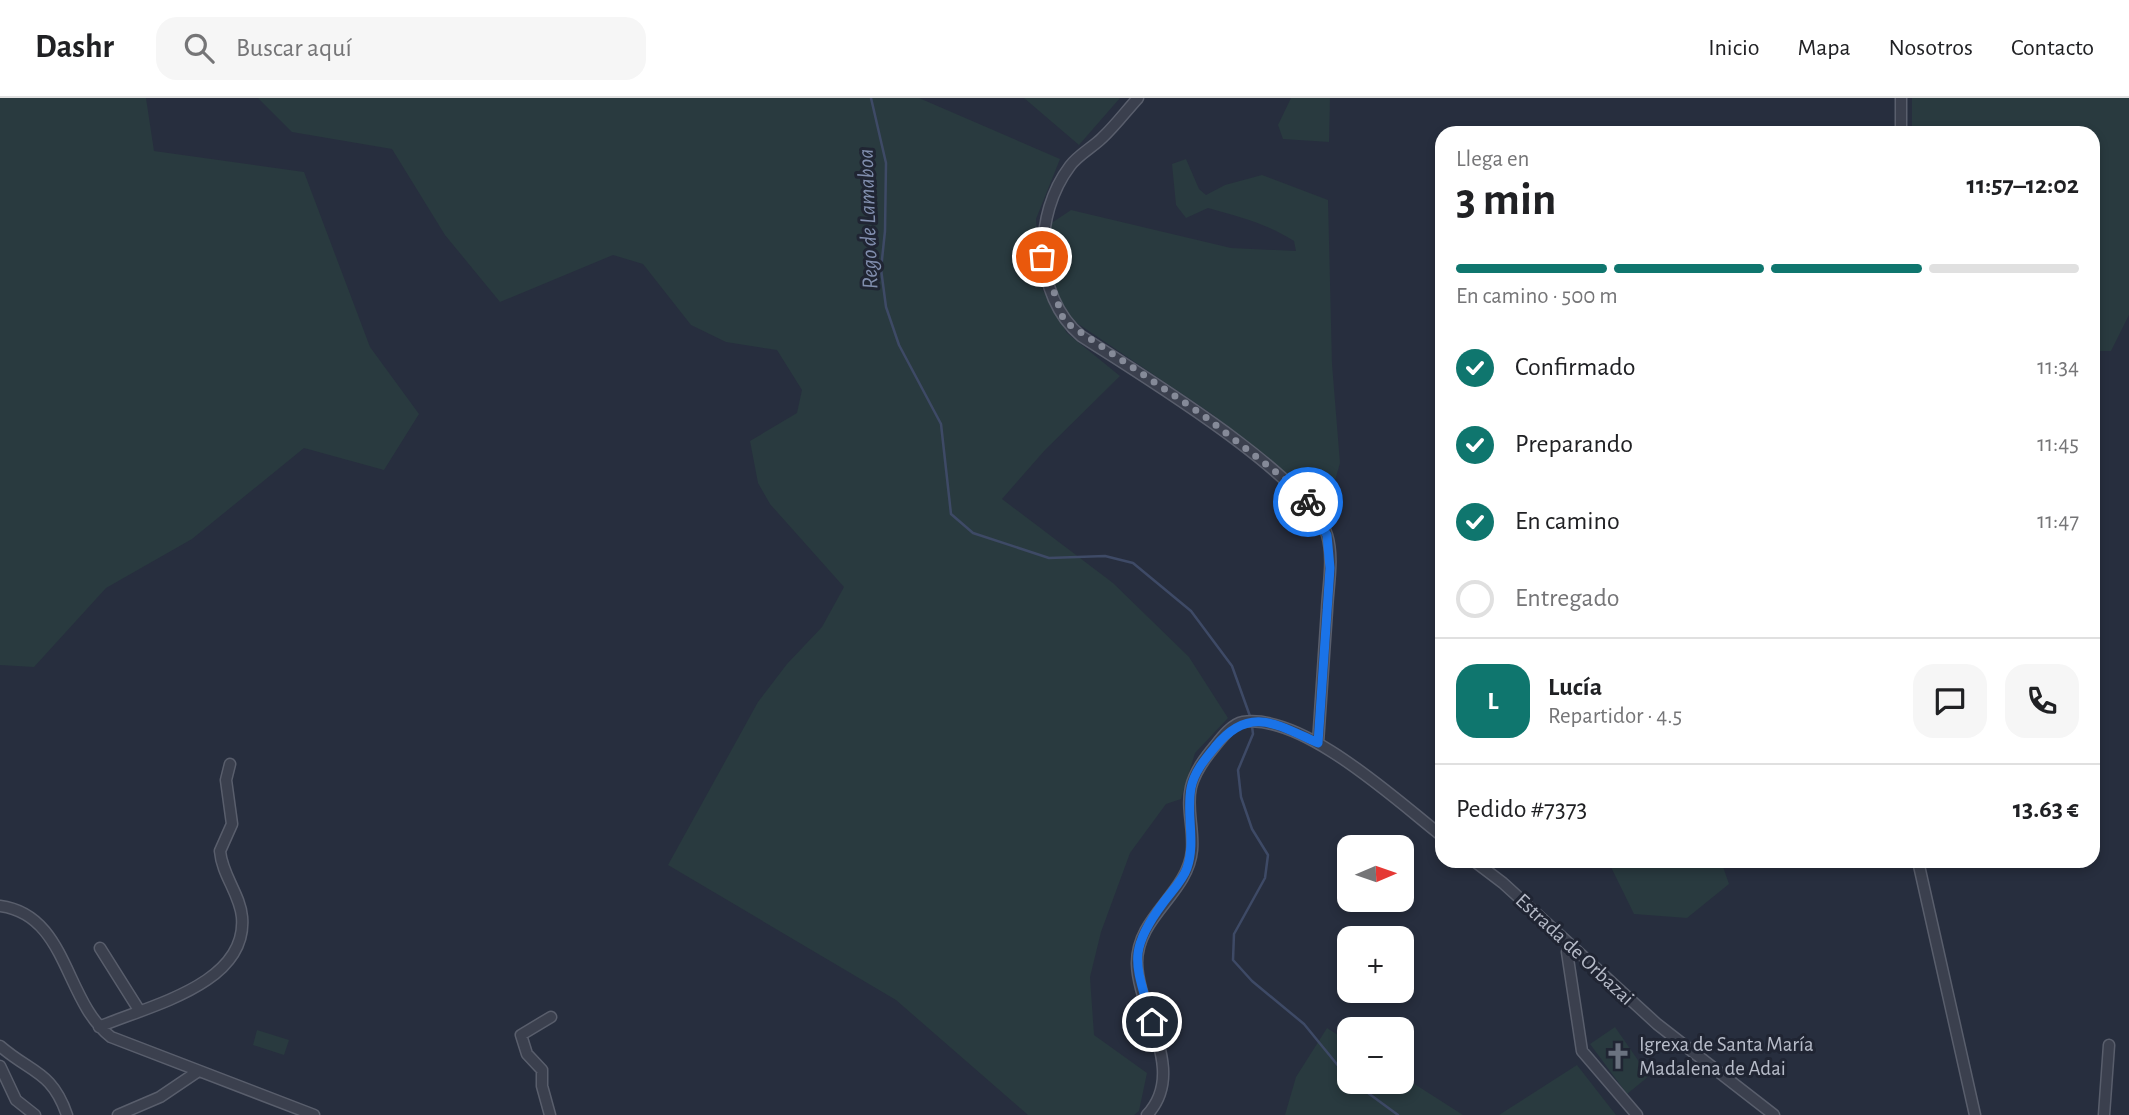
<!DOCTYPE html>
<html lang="es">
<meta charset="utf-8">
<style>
body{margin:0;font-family:"Alegreya Sans",sans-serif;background:#f6f6f6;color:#202124;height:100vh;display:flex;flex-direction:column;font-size:26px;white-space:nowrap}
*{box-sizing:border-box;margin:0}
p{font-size:23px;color:#757577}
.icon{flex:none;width:38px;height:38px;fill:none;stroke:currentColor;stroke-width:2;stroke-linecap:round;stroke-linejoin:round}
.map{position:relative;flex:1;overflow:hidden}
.panel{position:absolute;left:1435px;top:28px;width:665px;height:742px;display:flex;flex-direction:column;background:#fff;border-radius:21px;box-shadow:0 4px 10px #0003}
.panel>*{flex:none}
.needle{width:46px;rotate:88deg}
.fabs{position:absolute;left:1337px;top:737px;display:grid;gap:14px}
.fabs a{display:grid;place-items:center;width:77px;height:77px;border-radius:14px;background:#fff;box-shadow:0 4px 10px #0003;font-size:35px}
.pin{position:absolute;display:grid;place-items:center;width:60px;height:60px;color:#fff;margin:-30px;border:4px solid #fff;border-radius:50%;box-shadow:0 2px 7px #0007}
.courier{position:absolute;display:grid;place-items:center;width:70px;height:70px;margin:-35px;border:5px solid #1a73e8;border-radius:50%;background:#fff;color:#222;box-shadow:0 2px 9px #0007}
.overview em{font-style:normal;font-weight:600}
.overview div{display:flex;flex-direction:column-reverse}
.overview{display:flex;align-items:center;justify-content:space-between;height:119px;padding:0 21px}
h1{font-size:46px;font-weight:600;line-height:52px}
.bar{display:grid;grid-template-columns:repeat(4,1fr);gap:10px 7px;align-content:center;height:84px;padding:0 21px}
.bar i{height:9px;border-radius:5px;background:#e0e0e0}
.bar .current{background:#0f766e}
.bar p{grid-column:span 4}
.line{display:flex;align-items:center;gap:18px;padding:0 21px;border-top:2px solid #e0e0e0}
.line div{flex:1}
.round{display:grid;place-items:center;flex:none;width:74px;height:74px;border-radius:21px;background:#f6f6f6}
ol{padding:0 21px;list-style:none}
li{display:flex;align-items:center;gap:21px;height:77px}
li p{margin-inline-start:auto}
li .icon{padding:7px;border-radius:50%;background:#0f766e;color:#fff;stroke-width:4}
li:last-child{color:#757577}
li i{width:38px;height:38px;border:4px solid #e0e0e0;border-radius:50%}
header{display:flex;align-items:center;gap:42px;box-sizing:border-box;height:98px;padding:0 35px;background:#fff;border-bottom:2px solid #e0e0e0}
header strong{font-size:33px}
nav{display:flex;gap:38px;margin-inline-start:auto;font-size:24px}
.search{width:490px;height:63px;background:#f6f6f6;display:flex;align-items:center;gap:18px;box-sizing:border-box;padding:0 24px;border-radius:21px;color:#757577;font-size:26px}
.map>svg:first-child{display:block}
.green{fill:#293a3f}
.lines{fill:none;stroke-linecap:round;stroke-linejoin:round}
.stream{stroke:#3e4a66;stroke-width:2.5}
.minor-casing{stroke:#595e6c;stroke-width:13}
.minor{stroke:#3b404e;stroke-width:10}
.done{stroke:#858a98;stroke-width:7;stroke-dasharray:0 12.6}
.route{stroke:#1a73e8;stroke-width:9}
.labels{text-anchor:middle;stroke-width:6;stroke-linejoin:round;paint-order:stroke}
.street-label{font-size:21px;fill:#b7bcc9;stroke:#202533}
.poi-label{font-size:21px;fill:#b7bcc9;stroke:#202533;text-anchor:start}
.water-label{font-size:23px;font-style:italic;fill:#818eae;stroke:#202533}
</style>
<header>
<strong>Dashr</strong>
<div class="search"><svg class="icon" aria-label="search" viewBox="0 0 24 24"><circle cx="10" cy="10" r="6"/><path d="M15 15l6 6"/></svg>Buscar aquí</div>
<nav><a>Inicio</a><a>Mapa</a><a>Nosotros</a><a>Contacto</a></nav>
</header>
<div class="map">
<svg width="2129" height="1017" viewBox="0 0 2129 1017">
<rect width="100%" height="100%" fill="#272e3e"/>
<!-- green -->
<path class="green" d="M0,0H146L154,53L304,74L370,249L419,316L384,372L304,350L192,441L106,490L34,569L0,567Z
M258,0H919L1060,61L1036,121L1040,187L1067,235L1120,278L1045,352L1002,401L1113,485L1189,559L1228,620L1195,655L1181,701L1166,706L1130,755L1101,834L1090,879L1094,937L1147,975L1139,1013L1134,1017H1028L896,902L668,767L758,604L787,566L822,529L844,489L770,406L758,385L750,343L797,315L802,292L777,252L726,244L691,227L643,166L613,157L500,204L445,137L392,51L292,34Z
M1024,0H1120L1079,47Z
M1291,0H1330L1329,44L1283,41L1278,27Z
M1912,0H2129V217L2111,253H2093V35H1912Z
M1186,61L1199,91L1206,97L1225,87L1262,77L1328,102L1332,266L1340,365L1327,411L1212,316L1062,215L1045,164L1050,126L1071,112L1231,150L1296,153L1294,143C1268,126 1237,118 1208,110L1186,120L1176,107L1172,66Z
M1608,763H1721L1729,786L1687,820L1634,816Z
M1615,929L1649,978L1627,996L1590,946Z
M1327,930L1349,944V984H1402V978L1463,1017H1285L1296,979Z
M257,932L289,942L284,957L253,947Z
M1577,967L1616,1017H1499Z"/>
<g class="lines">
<!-- stream -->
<path class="stream" d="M871,0L886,65L885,133L881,171L886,209L899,247L941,326L951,416L973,435L1049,460L1105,458L1133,465L1191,513L1232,568L1251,621
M1252,628L1253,636L1238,672L1241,699L1252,731L1268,757L1265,780L1234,836L1233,862L1252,883L1304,926L1349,981
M1353,984L1398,1017"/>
<defs>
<path id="minor" d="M1138,0C1126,13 1115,28 1102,40C1093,49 1078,57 1070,68C1033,117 1033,197 1081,238C1136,274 1310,378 1327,437C1334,460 1328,488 1327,512C1324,556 1321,600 1318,645
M1901,35V0
M1474,763L1503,785L1657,926L1774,1017
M1918,763L1975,1017
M0,808C68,817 64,903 111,939L314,1017
M1569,846L1567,854L1582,953L1637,1017
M100,850L139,912
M99,929C147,908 248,887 242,819C240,796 222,777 220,753L232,726L226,682L230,666
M0,948C31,975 52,973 67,1017
M0,968L16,1002L35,1017
M118,1017L160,999L197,974
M550,1017L542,988V972L527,956L521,937L551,919
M1147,1017C1188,973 1138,914 1137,865C1137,818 1188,796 1192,752C1194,731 1186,710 1191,689C1195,673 1205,660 1215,648C1222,639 1232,626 1243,624C1303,615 1396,702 1442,738
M2104,1017L2109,947"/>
</defs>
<!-- minor casing -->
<use href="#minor" class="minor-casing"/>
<!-- minor -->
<use href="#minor" class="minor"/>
</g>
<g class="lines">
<!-- done -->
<path class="done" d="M1042,159L1064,223L1203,317L1286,382L1308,404"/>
<!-- route -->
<path class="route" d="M1152,924C1137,867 1125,856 1163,805C1171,794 1183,782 1187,770C1196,744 1186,717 1191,690C1194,674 1205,661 1215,649C1249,607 1276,626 1318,645L1330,470L1327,437L1308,404"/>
</g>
<!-- icons -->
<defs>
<symbol id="church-bare" viewBox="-9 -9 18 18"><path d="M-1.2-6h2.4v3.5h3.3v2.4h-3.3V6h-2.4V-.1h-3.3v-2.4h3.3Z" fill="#6b7280" stroke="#202533" stroke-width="2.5" paint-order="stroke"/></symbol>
</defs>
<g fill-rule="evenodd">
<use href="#church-bare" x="1599" y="939" width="38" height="38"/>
</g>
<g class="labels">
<!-- street labels -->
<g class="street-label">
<text transform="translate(1575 851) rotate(43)" y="7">Estrada de Orbazai</text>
</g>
<!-- poi labels -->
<g class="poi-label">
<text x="1639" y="953">Igrexa de Santa María<tspan x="1639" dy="24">Madalena de Adai</tspan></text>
</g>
<!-- water labels -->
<g class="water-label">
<text transform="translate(867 121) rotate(-92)" y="8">Rego de Lamaboa</text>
</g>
</g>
</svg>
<div class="fabs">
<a><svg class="needle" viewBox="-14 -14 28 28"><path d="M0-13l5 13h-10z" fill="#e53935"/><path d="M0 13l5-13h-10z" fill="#757577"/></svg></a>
<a>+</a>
<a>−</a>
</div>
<div class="pin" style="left:1042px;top:159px;background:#ea580c"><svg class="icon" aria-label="bag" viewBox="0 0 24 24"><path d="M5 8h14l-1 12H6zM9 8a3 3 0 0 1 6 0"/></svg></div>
<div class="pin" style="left:1152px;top:924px;background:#1f2937"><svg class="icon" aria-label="home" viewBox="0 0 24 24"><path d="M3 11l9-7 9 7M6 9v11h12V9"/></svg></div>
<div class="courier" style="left:1308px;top:404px"><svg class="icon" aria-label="bike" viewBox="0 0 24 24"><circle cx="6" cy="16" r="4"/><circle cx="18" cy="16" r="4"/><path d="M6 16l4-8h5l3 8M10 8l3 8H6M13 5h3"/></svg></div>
<section class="panel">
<div class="overview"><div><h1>3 min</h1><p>Llega en</p></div><em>11:57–12:02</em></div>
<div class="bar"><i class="current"></i><i class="current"></i><i class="current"></i><i></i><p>En camino · 500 m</p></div>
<ol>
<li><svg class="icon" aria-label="check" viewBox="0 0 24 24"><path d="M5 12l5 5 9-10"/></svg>Confirmado<p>11:34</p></li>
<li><svg class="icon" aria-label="check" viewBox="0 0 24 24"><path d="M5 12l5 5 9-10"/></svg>Preparando<p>11:45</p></li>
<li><svg class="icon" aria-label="check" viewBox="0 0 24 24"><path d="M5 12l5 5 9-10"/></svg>En camino<p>11:47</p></li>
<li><i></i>Entregado</li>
</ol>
<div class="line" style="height:126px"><b class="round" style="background:#0f766e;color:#fff">L</b><div><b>Lucía</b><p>Repartidor · 4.5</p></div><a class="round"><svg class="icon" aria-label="chat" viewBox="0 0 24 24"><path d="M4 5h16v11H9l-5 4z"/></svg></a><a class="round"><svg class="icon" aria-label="phone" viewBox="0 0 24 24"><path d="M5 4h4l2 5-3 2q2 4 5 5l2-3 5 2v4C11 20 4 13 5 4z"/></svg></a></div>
<div class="line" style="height:91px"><div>Pedido #7373</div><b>13.63 €</b></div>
</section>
</div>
